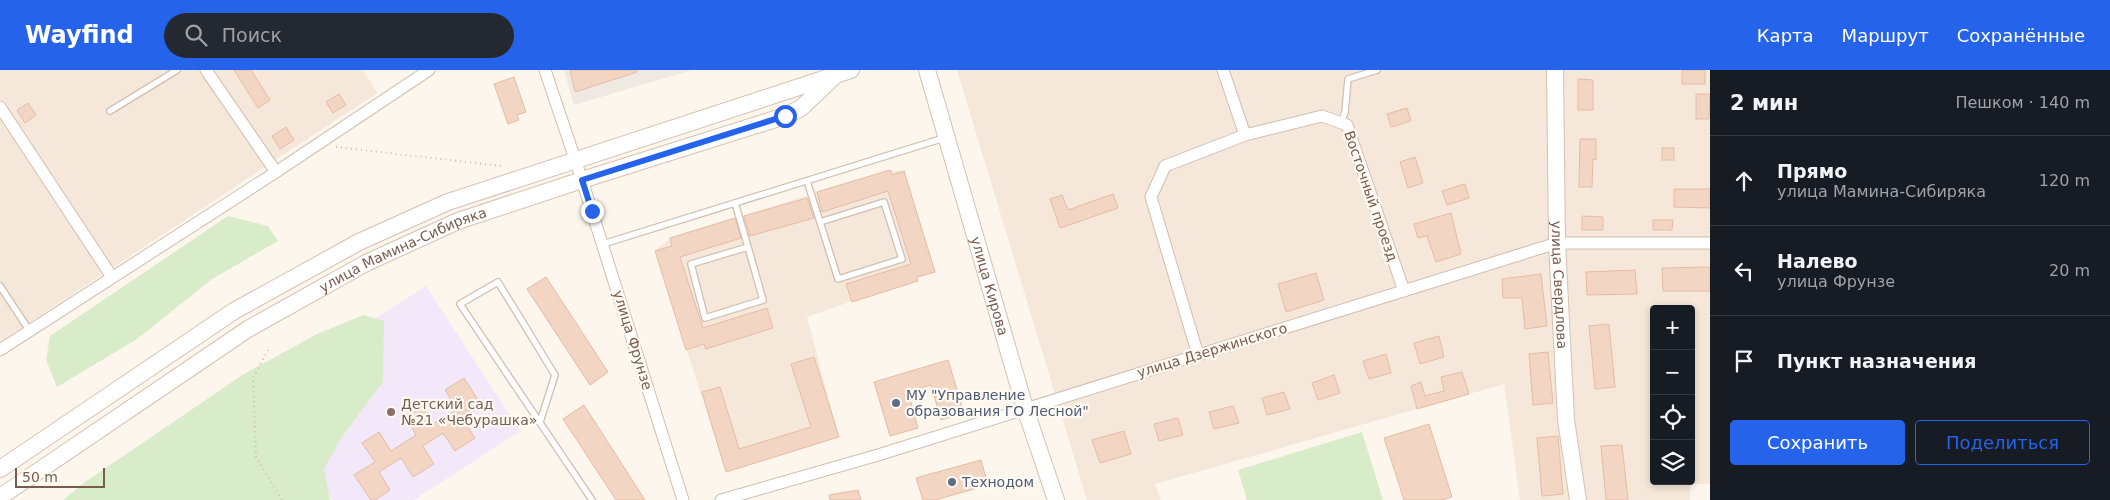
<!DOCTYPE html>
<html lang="ru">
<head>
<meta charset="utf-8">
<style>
  body { margin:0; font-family:"DejaVu Sans",sans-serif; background:#242831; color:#f1f3f6 }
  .controls { position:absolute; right:15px; bottom:15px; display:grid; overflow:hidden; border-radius:5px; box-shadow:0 2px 8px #0003 }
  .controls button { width:45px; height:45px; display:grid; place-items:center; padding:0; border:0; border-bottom:1px solid #363941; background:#171b24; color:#f1f3f6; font:25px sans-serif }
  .scale { position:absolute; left:15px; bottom:12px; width:90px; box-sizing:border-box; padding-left:5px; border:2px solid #7a5c4d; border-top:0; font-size:14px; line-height:18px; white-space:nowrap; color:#7a5c4d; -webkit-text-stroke:4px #fffaf3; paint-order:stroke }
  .stop { position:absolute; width:15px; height:15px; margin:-11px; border:4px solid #2563eb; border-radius:50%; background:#fff }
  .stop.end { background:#2563eb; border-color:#fff; box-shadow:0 1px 5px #0008 }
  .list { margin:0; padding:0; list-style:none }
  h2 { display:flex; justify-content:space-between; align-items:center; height:65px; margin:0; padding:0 20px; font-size:21px }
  h2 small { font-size:16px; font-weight:400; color:#9ea1a6 }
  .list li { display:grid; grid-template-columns:32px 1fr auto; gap:15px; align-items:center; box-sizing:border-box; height:90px; padding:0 20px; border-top:1px solid #363941 }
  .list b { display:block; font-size:19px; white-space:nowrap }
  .list p { margin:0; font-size:16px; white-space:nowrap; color:#9ea1a6 }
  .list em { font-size:16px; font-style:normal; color:#9ea1a6 }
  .actions { display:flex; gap:10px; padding:15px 20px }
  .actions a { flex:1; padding:11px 0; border:1px solid #2563eb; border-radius:5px; text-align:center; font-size:18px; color:#2563eb }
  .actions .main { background:#2563eb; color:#fff }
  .icon { flex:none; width:28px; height:28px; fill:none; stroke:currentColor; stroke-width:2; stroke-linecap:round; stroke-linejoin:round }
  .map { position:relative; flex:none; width:1710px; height:430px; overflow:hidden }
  header { display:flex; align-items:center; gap:30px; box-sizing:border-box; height:70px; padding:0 25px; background:#2563eb; color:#fff }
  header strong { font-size:24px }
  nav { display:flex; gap:28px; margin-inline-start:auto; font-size:18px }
  .search { width:350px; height:45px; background:#242831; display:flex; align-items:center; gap:12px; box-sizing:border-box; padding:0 18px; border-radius:28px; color:#9ea1a6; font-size:19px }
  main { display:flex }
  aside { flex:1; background:#171b24 }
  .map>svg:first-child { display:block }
  .residential { fill:#f5e8da; fill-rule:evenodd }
  .industrial { fill:#efe9e4 }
  .education { fill:#f3e8fa }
  .green { fill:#d8ecc9 }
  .building { fill:#f3d5c3; stroke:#e6bba3 }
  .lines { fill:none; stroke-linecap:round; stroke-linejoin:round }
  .lane-casing { stroke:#d1beb0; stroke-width:8 }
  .street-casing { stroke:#d1beb0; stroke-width:13 }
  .secondary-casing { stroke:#d6c0b0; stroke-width:18 }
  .path { stroke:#d9b8a5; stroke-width:2; stroke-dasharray:1 4; stroke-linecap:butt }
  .lane { stroke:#fff; stroke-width:5.5 }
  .street { stroke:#fff; stroke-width:11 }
  .secondary { stroke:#fff; stroke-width:16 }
  .route { stroke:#2563eb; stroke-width:6 }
  .service-dot { fill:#5c6f8a; stroke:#fffaf3; stroke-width:2 }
  .education-dot { fill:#8d6e63; stroke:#fffaf3; stroke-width:2 }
  .labels { text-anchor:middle; stroke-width:4.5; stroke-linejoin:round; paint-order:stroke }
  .street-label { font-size:14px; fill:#7a5c4d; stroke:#fffaf3 }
  .service-label { font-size:14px; fill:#4e5e75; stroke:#fffaf3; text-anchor:start }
  .education-label { font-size:14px; fill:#785e54; stroke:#fffaf3; text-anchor:start }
</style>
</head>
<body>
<header>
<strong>Wayfind</strong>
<div class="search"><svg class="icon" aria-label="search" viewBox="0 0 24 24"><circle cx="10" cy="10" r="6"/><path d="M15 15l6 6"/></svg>Поиск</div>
<nav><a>Карта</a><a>Маршрут</a><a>Сохранённые</a></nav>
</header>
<main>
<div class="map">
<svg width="1710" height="430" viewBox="0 0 1710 430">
  <rect width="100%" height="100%" fill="#fdf6ec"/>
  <!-- residential -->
  <g class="residential">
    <polygon points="0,0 363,0 377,23 0,272"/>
    <path d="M957,0h753v414h-20v16h-170l-16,-116 -349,100 6,16h-74zM1654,239h37v172h-37z"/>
    <polygon points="890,100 904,101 935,202 807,247 839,367 726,402 655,181 670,168"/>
  </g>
  <!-- industrial -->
  <polygon class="industrial" points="564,0 692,0 574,35"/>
  <!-- education -->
  <polygon class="education" points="426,216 520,361 414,430 332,430 262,322"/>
  <!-- green -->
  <g class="green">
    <polygon points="228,146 268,156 278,171 212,209 137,269 57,317 46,290 50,266"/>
    <polygon points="363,245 384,251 383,312 342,367 324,399 330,430 63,430 85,412 244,304 317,264"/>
    <polygon points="1362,362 1383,430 1247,430 1238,400"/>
  </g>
  <!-- building -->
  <g class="building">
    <polygon points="234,0 251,0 270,30 258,38"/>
    <polygon points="570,0 637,0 637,2 575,22"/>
    <rect x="1682" y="0" width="23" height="14"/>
    <polygon points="514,7 526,42 517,45 519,50 508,54 494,14"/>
    <polygon points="1578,9 1593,10 1593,40 1578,40"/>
    <polygon points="339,24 346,35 333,43 326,32"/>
    <polygon points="1696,24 1710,24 1709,49 1696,49"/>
    <polygon points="28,33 36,45 25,53 17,40"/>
    <polygon points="1407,38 1411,51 1391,57 1387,44"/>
    <polygon points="286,57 294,70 280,79 272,66"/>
    <polygon points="1580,69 1596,69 1596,90 1593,89 1592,117 1579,117"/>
    <rect x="1662" y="78" width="12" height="12"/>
    <polygon points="1415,87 1423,113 1408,118 1400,92"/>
    <polygon points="890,100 892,105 904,101 935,202 917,207 918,211 852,232 846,214 911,194 888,121 822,142 817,122"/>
    <polygon points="1465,114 1469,128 1447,135 1442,121"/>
    <polygon points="1674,119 1710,119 1710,138 1674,137"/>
    <polygon points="1113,124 1118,138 1060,158 1050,129 1062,125 1068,140"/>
    <polygon points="807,128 814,148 750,166 744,146"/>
    <polygon points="1451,143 1461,184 1436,192 1427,166 1418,168 1414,154"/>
    <polygon points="1582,146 1603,147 1603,160 1582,160"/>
    <polygon points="735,148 741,168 680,187 703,258 767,238 773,258 706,279 704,274 686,280 655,181 672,176 670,168"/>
    <polygon points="1653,150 1673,150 1672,160 1653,160"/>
    <polygon points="1710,197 1710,221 1663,221 1662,198"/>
    <polygon points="1635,200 1637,224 1587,225 1586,202"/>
    <polygon points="1316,203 1324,230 1286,242 1278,214"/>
    <polygon points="1541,204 1547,256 1525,259 1522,228 1503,228 1502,209"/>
    <polygon points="546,207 608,302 590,315 527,219"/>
    <polygon points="1609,254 1615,317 1595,319 1589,256"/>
    <polygon points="1439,266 1444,287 1420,294 1414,273"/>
    <polygon points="1548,282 1553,333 1533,335 1529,284"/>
    <polygon points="1386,284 1391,303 1369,309 1363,291"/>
    <polygon points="814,287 839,367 726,402 702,322 720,317 739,379 811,357 791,294"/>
    <polygon points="948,290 964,343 941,350 931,315 908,322 918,358 890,366 874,312"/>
    <polygon points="1462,302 1469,324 1417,339 1411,316 1421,312 1425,326 1444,321 1441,307"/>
    <polygon points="1334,305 1340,323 1318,330 1312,313"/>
    <polygon points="464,308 482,336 462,348 475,368 455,381 443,363 423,376 434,394 413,407 401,388 379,402 390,420 375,430 371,430 354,405 375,392 362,373 379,362 391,381 416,365 405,346 422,336 433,354 457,339 445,320"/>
    <polygon points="1284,322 1290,339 1267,345 1262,328"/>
    <polygon points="584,335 645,430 616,430 563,349"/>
    <polygon points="1233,336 1239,353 1214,359 1209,342"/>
    <polygon points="1178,348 1183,365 1159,371 1154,354"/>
    <polygon points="1429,354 1452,427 1442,430 1404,430 1384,368"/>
    <polygon points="1124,361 1131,384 1100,393 1092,370"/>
    <polygon points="1558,366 1563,424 1542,426 1537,368"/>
    <polygon points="1622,375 1628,430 1606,430 1601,376"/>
    <polygon points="981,390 988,415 935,430 923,430 916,408"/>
    <polygon points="858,420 861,430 830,430 829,425"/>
  </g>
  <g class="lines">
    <!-- lane casing -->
    <g class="lane-casing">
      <g id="lane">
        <polyline points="110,41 177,0"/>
        <polyline points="1341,53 1345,42 1348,9 1377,0"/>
        <polyline points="807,111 820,152 884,132 902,189 838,209 820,152"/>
        <polyline points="735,133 748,177 691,194 705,248 763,230 748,177"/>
        <polyline points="603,174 944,68"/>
        <polyline points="0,216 29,260"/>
        <polyline points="540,352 555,305 498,212 460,234 592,430"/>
      </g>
    </g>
    <!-- street casing -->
    <g class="street-casing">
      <g id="street">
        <polyline points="206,0 276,102"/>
        <polyline points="545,0 582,110 683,430"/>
        <polyline points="1223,0 1245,65 1322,46 1347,55 1404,221"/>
        <polyline points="0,37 112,207"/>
        <polyline points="0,280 276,102 429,0"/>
        <polyline points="1198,285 1151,127 1165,96 1245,65"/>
        <polyline points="721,430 878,385 1557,173 1710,173"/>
      </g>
    </g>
    <!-- secondary casing -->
    <g class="secondary-casing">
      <g id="secondary">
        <path id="s1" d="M927,0l98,338 31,92"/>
        <path id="s2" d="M1555,0l2,173 9,177 12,80"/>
        <polyline points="0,399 234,241 359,172 448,132 851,0"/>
        <path id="s3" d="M0,427l248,-168 118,-66 92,-42 124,-41 203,-64 16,-8 36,-34"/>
      </g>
    </g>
    <!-- path -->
    <g class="path">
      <polyline points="336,77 502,96"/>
      <polyline points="268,280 253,308 256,387 282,430"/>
    </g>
    <!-- lane -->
    <use href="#lane" class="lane"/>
    <!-- street -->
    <use href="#street" class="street"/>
    <!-- secondary -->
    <use href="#secondary" class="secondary"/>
  </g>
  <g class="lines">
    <!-- route -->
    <polyline class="route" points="592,141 582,110 785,46"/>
  </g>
  <!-- markers -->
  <g class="service-dot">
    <circle cx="896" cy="333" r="5"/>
    <circle cx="952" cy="412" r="5"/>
  </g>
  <circle class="education-dot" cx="391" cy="342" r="5"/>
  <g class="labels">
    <!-- street labels -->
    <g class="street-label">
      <text transform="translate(1371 126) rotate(71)" y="5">Восточный проезд</text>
      <text dy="5" stroke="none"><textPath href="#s3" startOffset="474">улица Мамина-Сибиряка</textPath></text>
      <text dy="5" stroke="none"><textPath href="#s2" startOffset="215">улица Свердлова</textPath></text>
      <text dy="5" stroke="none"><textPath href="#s1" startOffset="225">улица Кирова</textPath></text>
      <text transform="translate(633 270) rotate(73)" y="5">улица Фрунзе</text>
      <text transform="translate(1212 280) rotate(-17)" y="5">улица Дзержинского</text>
    </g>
    <!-- service labels -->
    <g class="service-label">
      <text x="906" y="330">МУ "Управление<tspan x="906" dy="16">образования ГО Лесной"</tspan></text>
      <text x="962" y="417">Технодом</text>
    </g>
    <!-- education labels -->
    <g class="education-label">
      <text x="401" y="339">Детский сад<tspan x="401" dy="16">№21 «Чебурашка»</tspan></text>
    </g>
  </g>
</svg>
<div class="controls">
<button>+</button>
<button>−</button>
<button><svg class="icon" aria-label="locate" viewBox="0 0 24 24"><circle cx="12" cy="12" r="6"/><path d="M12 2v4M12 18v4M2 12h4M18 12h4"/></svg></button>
<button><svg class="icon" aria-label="layers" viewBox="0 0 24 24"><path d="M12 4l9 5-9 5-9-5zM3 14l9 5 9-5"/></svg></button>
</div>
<div class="scale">50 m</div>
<div class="stop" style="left:785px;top:46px"></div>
<div class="stop end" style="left:592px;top:141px"></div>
</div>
<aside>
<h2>2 мин<small>Пешком · 140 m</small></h2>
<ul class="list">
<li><svg class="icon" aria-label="ahead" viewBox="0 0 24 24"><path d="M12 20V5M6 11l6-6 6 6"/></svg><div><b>Прямо</b><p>улица Мамина-Сибиряка</p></div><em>120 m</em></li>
<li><svg class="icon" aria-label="left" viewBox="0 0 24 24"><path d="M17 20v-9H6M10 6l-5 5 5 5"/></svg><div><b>Налево</b><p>улица Фрунзе</p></div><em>20 m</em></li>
<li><svg class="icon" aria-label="arrive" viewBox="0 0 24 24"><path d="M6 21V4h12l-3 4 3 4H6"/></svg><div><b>Пункт назначения</b></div></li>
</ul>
<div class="actions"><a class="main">Сохранить</a><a>Поделиться</a></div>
</aside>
</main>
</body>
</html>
